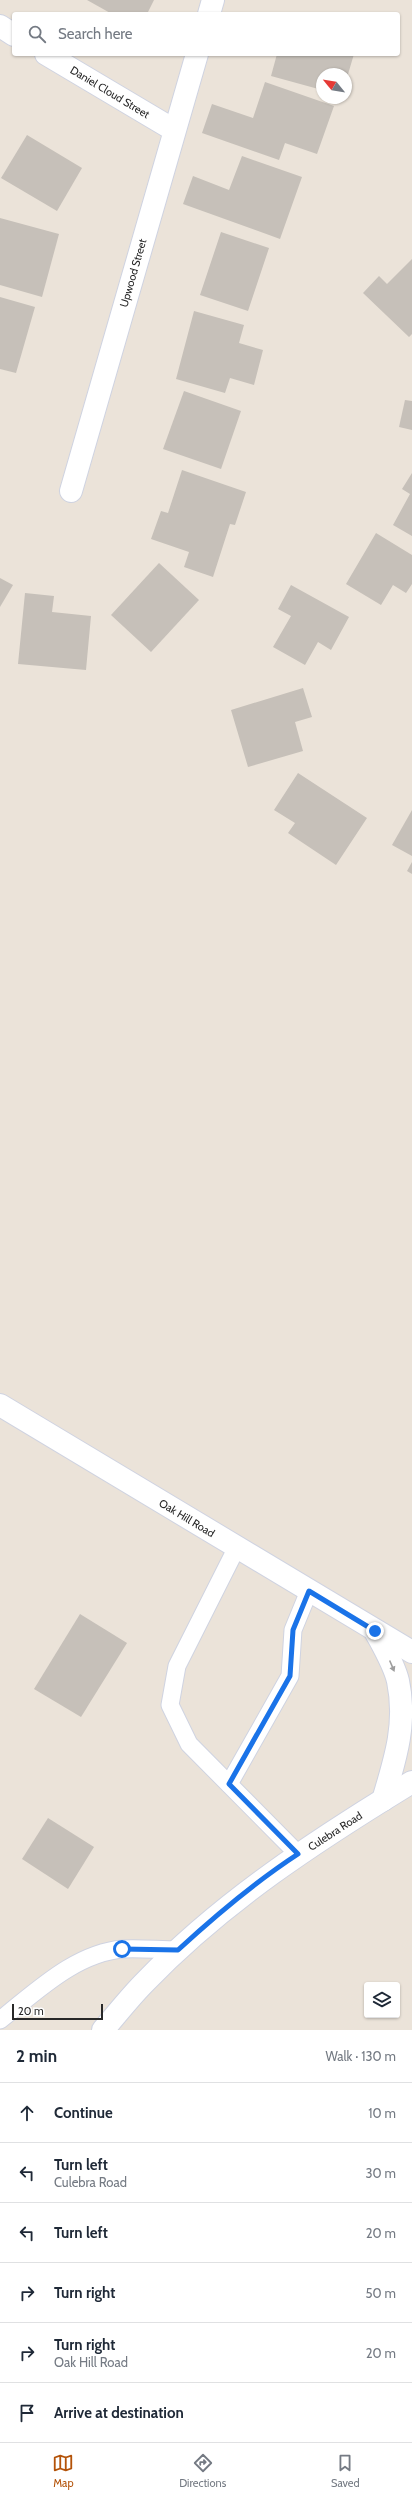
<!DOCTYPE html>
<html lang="en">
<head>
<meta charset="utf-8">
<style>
  body { margin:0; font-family:Cabin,sans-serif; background:#f6f6f7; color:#1f2937 }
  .controls { position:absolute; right:12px; bottom:12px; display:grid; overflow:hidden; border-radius:4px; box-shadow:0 1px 3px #0004 }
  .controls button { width:36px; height:36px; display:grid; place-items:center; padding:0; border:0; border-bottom:1px solid #e0e1e3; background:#fff; color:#1f2937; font:20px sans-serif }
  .compass { position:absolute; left:316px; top:68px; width:36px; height:36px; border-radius:50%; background:#fff; box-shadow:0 1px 3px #0004; rotate:300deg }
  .scale { position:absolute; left:12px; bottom:10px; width:91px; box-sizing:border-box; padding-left:4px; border:2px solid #282828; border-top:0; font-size:11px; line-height:14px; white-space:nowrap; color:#282828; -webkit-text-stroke:3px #fff; paint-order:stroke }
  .stop { position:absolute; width:12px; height:12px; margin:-9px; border:3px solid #1a73e8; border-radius:50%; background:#fff }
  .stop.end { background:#1a73e8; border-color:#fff; box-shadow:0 1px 4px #0008 }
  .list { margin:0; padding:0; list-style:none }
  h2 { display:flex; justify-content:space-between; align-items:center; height:52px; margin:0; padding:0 16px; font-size:17px }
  h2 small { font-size:13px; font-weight:400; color:#747a83 }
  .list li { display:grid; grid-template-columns:26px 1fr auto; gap:12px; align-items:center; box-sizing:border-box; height:60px; padding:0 16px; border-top:1px solid #e0e1e3 }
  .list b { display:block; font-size:15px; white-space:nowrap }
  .list p { margin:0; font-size:13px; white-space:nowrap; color:#747a83 }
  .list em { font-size:13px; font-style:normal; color:#747a83 }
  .icon { flex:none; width:22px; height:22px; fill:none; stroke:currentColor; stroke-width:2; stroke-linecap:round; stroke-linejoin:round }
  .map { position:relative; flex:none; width:412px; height:2030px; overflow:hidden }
  .search { position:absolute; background:#fff; box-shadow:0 1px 3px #0004; left:12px; right:12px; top:12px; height:44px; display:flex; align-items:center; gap:10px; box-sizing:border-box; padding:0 14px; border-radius:4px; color:#747a83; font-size:15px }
  .sheet { height:412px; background:#fff }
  nav { display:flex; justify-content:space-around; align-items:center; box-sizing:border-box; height:56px; border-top:1px solid #e0e1e3; background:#fff; font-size:11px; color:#747a83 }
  nav a { display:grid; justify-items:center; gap:2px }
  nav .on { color:#b45309 }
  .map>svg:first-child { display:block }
  .building { fill:#c6c0b9 }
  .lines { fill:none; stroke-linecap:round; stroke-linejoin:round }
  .service-casing { stroke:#cfd3e1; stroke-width:19 }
  .minor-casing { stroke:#cfd3e1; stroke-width:24 }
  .secondary-casing { stroke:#cfd3e1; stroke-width:24 }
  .service { stroke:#fff; stroke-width:17 }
  .minor { stroke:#fff; stroke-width:22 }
  .secondary { stroke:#fff; stroke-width:22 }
  .oneway { fill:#9e9e9e }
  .route { stroke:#1a73e8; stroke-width:5 }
  .labels { text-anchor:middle; stroke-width:3; stroke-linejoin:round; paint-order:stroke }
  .street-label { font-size:11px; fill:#282828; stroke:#fff }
</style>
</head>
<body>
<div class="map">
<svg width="412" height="2030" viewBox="0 0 412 2030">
  <rect width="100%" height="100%" fill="#ebe3d9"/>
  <!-- building -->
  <g class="building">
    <polygon points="87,0 154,0 147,14 112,14"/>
    <polygon points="277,54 354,54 346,81 346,74 322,74 322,90 271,76"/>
    <polygon points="265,82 334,106 317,154 285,143 279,160 202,133 212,104 253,118"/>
    <polygon points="27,135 82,168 57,211 1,178"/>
    <polygon points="242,156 302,177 280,239 183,204 193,176 229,190"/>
    <polygon points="0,218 59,234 42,297 0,285"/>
    <polygon points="221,232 269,248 248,311 200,295"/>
    <polygon points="412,259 412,334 409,337 363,293 379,276 387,284"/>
    <polygon points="0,297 35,307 16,373 0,369"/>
    <polygon points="194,311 244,325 239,343 263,350 254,385 230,378 225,393 176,379"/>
    <polygon points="184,391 241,411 221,469 163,449"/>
    <polygon points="405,400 412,401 412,430 399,427"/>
    <polygon points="182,470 246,492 235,525 230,524 213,577 184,567 189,552 151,539 161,511 168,513"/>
    <polygon points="412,473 412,536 393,525 410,494 402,489"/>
    <polygon points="376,533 412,555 412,584 406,593 393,585 381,605 346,584"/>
    <polygon points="159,563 199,600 151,652 111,615"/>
    <polygon points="0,578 13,585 0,607"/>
    <polygon points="291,585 349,617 331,650 318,642 305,665 273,647 291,616 278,609"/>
    <polygon points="25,593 54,596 52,612 91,616 86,670 18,664"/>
    <polygon points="303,688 312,717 295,722 303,751 248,767 231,710"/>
    <polygon points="298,773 367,818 336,865 288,833 295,823 274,810"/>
    <polygon points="412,810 412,856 392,845"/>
    <polygon points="412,862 412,874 407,871"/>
    <polygon points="80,1614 127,1643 81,1717 34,1689"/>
    <polygon points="48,1818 94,1847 68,1889 22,1859"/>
  </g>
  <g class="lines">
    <!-- service casing -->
    <g class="service-casing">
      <g id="service">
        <polyline points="237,1547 177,1666 170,1705 189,1744 298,1854"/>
        <polyline points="229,1784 290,1676 293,1630 309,1591"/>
        <path d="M0,2020c36,-28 75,-67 123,-71 18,-1 36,1 55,1"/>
      </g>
    </g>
    <!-- minor casing -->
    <g class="minor-casing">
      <g id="minor">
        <polyline points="209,14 213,0"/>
        <polyline points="0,26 14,35"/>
        <polyline points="46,54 174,130"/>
        <polyline points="71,491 197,54"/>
        <polyline points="0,1405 412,1652"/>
        <path d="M375,1631c8,15 19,33 23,50 9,43 -3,79 -15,119"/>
      </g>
    </g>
    <!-- secondary casing -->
    <g class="secondary-casing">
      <path id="secondary" d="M103,2030c14,-16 27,-33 42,-48 78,-81 172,-142 267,-200"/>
    </g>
    <!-- service -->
    <use href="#service" class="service"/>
    <!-- minor -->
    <use href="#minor" class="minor"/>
    <!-- secondary -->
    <use href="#secondary" class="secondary"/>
  </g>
  <!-- one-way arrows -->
  <defs><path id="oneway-solid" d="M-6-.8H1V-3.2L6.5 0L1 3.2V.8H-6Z"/></defs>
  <use class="oneway" href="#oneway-solid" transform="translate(392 1666) rotate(67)"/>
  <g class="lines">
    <!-- route -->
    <path class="route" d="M122,1949l56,1c37,-34 77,-68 120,-96l-69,-70 61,-108 3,-46 16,-39 66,40"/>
  </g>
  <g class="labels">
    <!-- street labels -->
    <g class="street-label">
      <text transform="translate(110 92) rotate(31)" y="4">Daniel Cloud Street</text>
      <text transform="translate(133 273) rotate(-74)" y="4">Upwood Street</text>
      <text transform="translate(187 1518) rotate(31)" y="4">Oak Hill Road</text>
      <text transform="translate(335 1831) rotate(-33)" y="4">Culebra Road</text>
    </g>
  </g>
</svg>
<div class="controls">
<button><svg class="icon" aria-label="layers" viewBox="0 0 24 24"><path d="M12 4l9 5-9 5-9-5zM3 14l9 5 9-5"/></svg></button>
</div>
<svg class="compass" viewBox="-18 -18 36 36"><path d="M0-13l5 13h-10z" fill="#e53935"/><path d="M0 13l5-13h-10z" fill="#747a83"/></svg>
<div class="scale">20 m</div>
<div class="stop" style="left:122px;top:1949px"></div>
<div class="stop end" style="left:375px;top:1631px"></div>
<div class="search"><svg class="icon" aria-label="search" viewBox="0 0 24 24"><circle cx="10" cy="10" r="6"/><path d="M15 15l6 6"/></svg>Search here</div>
</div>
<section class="sheet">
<h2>2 min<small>Walk · 130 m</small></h2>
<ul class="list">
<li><svg class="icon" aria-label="ahead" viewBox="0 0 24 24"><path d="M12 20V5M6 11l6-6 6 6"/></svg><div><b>Continue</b></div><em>10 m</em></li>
<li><svg class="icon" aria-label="left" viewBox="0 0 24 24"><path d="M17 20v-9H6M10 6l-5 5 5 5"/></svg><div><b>Turn left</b><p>Culebra Road</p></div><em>30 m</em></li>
<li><svg class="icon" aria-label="left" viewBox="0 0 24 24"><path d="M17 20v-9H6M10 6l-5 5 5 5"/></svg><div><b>Turn left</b></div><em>20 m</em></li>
<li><svg class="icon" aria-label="right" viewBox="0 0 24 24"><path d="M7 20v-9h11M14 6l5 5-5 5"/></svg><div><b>Turn right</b></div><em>50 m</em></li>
<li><svg class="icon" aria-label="right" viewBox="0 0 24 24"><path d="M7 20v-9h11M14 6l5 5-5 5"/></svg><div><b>Turn right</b><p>Oak Hill Road</p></div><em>20 m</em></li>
<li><svg class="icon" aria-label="arrive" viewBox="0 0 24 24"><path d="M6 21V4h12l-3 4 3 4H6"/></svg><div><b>Arrive at destination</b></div></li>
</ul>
</section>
<nav>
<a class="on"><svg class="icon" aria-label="map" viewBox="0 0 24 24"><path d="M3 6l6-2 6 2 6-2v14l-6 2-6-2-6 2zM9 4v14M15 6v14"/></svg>Map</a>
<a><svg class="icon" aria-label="directions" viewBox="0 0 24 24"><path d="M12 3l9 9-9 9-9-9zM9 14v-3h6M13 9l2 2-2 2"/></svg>Directions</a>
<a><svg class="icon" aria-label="saved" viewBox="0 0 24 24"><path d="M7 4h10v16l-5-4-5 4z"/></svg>Saved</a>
</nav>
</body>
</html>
